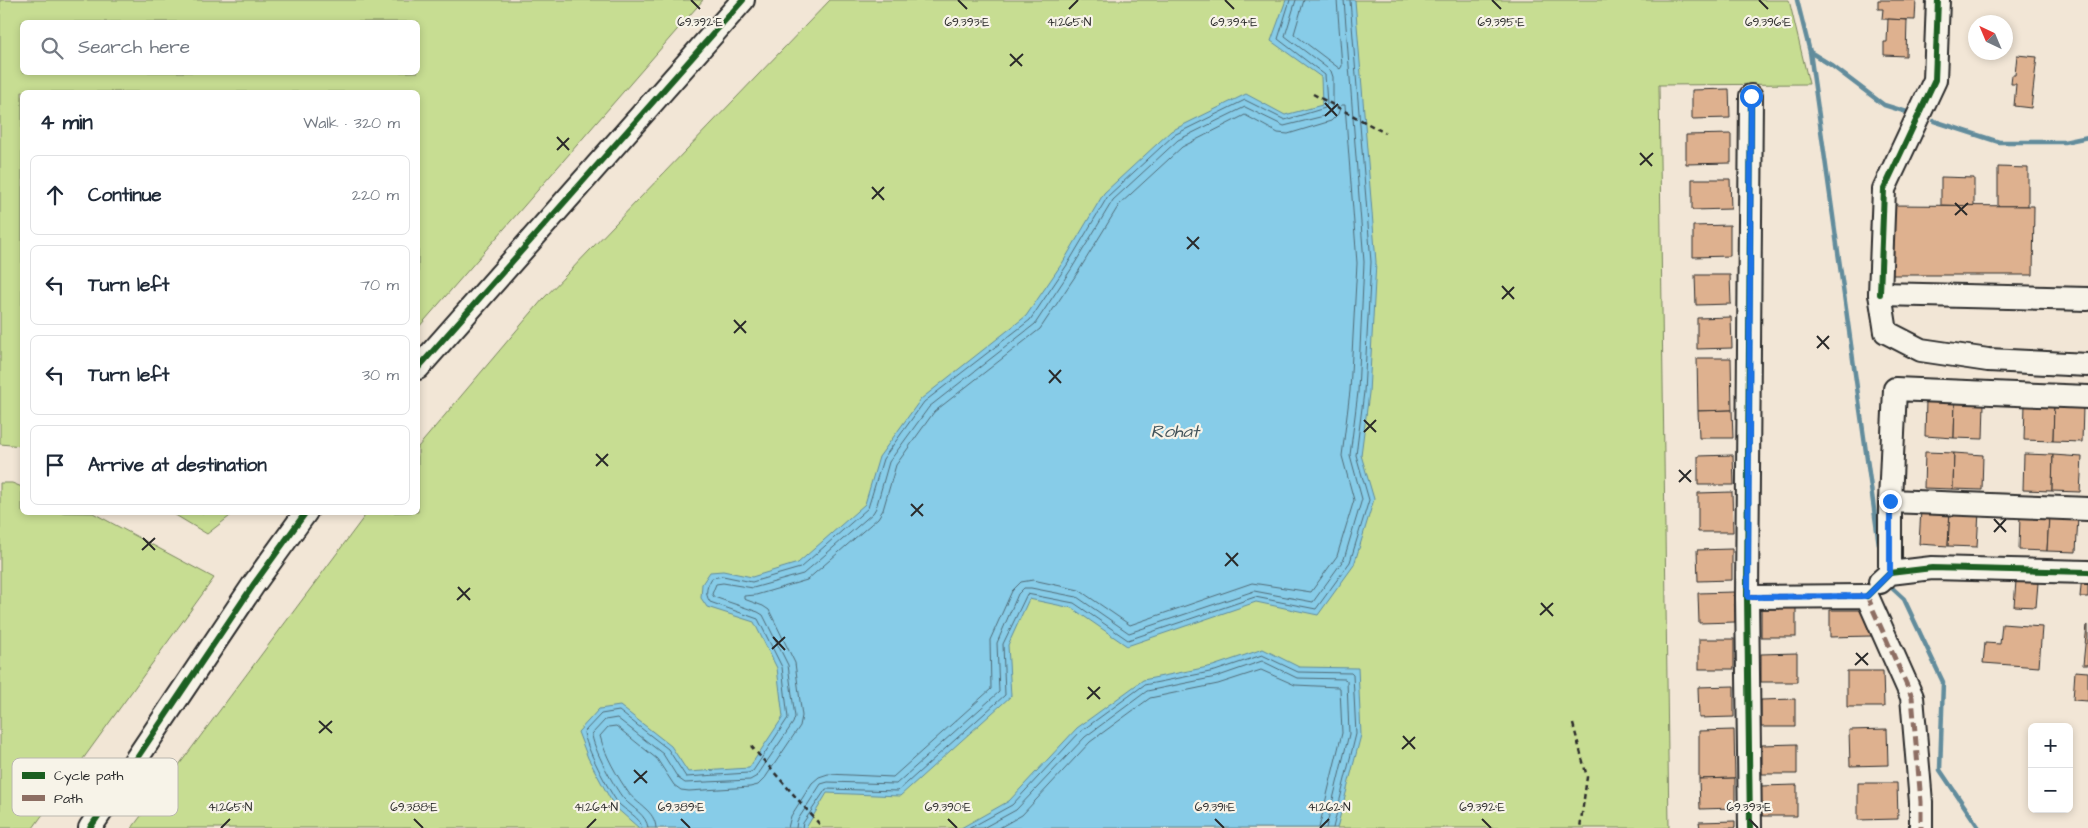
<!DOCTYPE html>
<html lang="en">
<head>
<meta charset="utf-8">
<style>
  body { margin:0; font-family:"Architects Daughter",sans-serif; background:#f6f6f7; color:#1f2937 }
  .controls { position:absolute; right:15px; bottom:15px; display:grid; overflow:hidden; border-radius:8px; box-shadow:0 2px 8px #0003 }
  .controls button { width:45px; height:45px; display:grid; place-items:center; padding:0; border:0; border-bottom:1px solid #e0e1e3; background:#fff; color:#1f2937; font:25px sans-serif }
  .compass { position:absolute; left:1968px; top:15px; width:45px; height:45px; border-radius:50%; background:#fff; box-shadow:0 2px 8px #0003; rotate:316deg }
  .stop { position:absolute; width:15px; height:15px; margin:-11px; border:4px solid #1a73e8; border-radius:50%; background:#fff }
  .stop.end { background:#1a73e8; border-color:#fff; box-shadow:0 1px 5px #0008 }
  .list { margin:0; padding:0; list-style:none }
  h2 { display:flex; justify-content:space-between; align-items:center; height:65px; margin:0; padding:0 20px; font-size:21px }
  h2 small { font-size:16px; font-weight:400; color:#747a83 }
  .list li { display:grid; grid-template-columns:32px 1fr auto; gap:15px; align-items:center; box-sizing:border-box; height:80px; margin:0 10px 10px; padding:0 10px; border:1px solid #e0e1e3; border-radius:8px }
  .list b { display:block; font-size:19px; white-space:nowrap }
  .list em { font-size:16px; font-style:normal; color:#747a83 }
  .icon { flex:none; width:28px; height:28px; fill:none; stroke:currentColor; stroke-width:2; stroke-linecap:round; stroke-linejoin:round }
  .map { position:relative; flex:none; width:2088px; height:828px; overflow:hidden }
  .search { position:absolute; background:#fff; box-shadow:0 2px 8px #0003; left:20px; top:20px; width:400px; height:55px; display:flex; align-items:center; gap:12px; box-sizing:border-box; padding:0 18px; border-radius:8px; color:#747a83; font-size:19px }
  .panel { position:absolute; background:#fff; box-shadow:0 2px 8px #0003; left:20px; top:90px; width:400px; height:425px; border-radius:8px }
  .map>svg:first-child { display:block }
  .green { fill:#c7dd92; stroke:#79845e; fill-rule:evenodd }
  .water { fill:#87cce8; stroke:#628c9c }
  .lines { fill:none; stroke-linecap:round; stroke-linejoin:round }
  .shore { stroke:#506b77; stroke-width:1 }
  .stream { stroke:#628c9c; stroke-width:4.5 }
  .building { fill:#deb18f; stroke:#2b2b2b }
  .minor-casing { stroke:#2b2b2b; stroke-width:26 }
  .path { stroke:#2b2b2b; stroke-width:2.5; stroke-dasharray:5 4; stroke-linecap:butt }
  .minor { stroke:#f7f3e8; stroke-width:22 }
  .quiet { stroke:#8d6e63; stroke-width:5; stroke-dasharray:10 5; stroke-linecap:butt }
  .cycleway-casing { stroke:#f7f3e8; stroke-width:9 }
  .cycleway { stroke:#1b5e20; stroke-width:6 }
  .route { stroke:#1a73e8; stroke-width:6 }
  .ticks { fill:none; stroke:#2b2b2b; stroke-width:2 }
  .labels { text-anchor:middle; stroke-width:4.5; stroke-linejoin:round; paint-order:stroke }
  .water-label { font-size:18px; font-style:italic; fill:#42535a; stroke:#f7f3e8 }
  .key { fill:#f7f3e8; stroke:#bab7af; stroke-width:1 }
  .key-label { font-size:14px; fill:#2b2b2b }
  .ticks-label { font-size:12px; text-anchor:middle; fill:#2b2b2b; stroke:#f7f3e8; stroke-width:4.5; stroke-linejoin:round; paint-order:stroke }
</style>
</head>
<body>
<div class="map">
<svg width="2088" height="828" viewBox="0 0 2088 828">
  <rect width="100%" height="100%" fill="#f2e6d6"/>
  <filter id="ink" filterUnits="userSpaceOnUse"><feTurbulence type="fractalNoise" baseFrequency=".02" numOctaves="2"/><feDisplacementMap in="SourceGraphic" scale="10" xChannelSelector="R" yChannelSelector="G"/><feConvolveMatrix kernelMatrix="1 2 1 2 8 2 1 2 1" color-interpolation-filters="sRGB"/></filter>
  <g filter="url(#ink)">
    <!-- green -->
    <g class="green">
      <path d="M0,0h703l-285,328v-236h-396v354l-22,-2zM418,22v50h-396v-50z"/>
      <polygon points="830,0 1789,0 1809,84 1659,85 1669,828 132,828 367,513 418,512 418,447 543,299"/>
      <polygon points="0,483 12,483 22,487 22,512 93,513 214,578 33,828 0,828"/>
      <polygon points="172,513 234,513 207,534"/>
    </g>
    <!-- water -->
    <g class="water">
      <polygon points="1286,0 1355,0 1376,262 1369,393 1361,455 1374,499 1354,565 1318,615 1256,602 1127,646 1072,608 1029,599 1008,645 1011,696 900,796 827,793 806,828 639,828 614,806 588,758 578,732 599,709 620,706 671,746 688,772 749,768 783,717 777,668 754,622 707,607 701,598 702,584 710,572 723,571 752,577 798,563 865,504 879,457 921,399 1026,316 1063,262 1104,193 1171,131 1246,94 1285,115 1322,105 1321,77 1271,41"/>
      <polygon points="1263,649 1299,667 1358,668 1361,735 1337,828 961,828 1009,801 1077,728 1143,680 1213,666"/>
    </g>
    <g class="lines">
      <!-- shore -->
      <g class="shore">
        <polyline points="1304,0 1294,34 1340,69 1342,66 1337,0"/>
        <path d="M642,828c-1,-11 -17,-17 -24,-25 -9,-12 -33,-57 -34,-71l17,-18 18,-3 49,38 18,28 62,-4 5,-2 35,-53 -6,-51 -24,-48 -48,-17c-6,-9 -3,-16 2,-24l11,-2 29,6 48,-14 68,-60 15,-49 41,-57 106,-82 37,-55 41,-69 66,-61 71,-35 40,20 40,-12 2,-4 -2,-29 -47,-36 12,-39"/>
        <path d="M648,828c-1,-13 -16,-20 -24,-29 -9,-10 -32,-53 -32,-65l13,-14 12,-2 46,36 15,24 7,5 65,-3 7,-4 36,-53 2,-6 -7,-52 -25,-50 -5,-3 -44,-15 -2,-3 4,-10 7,-1 30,5 50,-14 70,-61 3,-5 13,-46 40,-55 106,-83 37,-56 41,-68 65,-60 67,-33 39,19 40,-10 6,-4 3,-8v-27l-2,-6 -46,-35 11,-36"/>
        <path d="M656,828c-1,-18 -19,-23 -28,-36 -11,-16 -23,-37 -28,-56l8,-9 8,-1 41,33 17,26 7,5 8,1 61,-4 8,-2 7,-7 35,-52 2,-10 -7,-53 -26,-53 -6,-4 -19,-7v-3l12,-1 51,-15 71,-62 5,-8 13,-45 38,-53 106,-83 38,-57 41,-67 63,-58 63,-32 33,18 10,1 43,-13 7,-7 3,-9h4l12,158 -7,128 -8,65 12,44 -17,56 -26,36 -59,-9 -122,42 -51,-35 -46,-10 -12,2 -9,9 -22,49 1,49 -98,88 -65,-3 -9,3 -7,6 -21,33 -3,12"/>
        <polyline points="796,828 797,821 821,784 828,782 896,784 999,692 997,643 1018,594 1024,588 1031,588 1077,597 1129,633 1254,591 1313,602 1344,559 1362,499 1350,455 1358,392 1364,262 1344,0"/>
        <polyline points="802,828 803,823 826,789 898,791 1005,695 1003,644 1027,594 1074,603 1128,640 1255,597 1316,609 1350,562 1369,500 1356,455 1364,392 1371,262 1350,0"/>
        <polyline points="970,828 1012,805 1080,732 1144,685 1215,671 1262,655 1298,672 1351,673 1353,675 1356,734 1333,828"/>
        <polyline points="983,828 1016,810 1085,737 1147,691 1216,677 1262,661 1297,678 1345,679 1347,681 1349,734 1326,828"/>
        <polyline points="999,828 1022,815 1090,742 1150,698 1218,684 1261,670 1295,685 1338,687 1340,688 1342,733 1319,828"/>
      </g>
      <!-- stream -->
      <g class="stream">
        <polyline points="1797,0 1810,52 1880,552"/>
        <polyline points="1810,52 1831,65 1884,105 1907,112"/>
        <polyline points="1934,121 1999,142 2064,142 2088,137"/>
        <polyline points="1891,587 1904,599 1943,682 1940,770 1979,828"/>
      </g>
    </g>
    <!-- building -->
    <g class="building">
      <polygon points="1878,0 1916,0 1915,20 1882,19 1883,9 1878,9"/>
      <polygon points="1888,19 1907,20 1906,56 1884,55 1884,42 1887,42"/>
      <polygon points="2017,55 2037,57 2031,108 2014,106 2016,84 2011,84 2012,75 2015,75"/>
      <polygon points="1729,89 1730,118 1692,119 1692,90"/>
      <polygon points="1731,134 1731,163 1686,164 1686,135"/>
      <polygon points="1998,167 2028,168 2028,206 1998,206"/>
      <polygon points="1941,177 1974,178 1974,206 1941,205"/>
      <polygon points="1692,179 1730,179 1731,209 1692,210"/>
      <polygon points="1889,205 2034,206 2033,275 1888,275"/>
      <polygon points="1730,225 1730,256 1693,257 1693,226"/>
      <polygon points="1695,275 1730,275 1731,304 1696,305"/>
      <polygon points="1731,317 1732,348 1697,349 1697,318"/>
      <polygon points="1697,358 1731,358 1732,410 1698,411"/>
      <polygon points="1926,401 1955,402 1954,438 1925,436"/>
      <polygon points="1955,402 1984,403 1983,439 1954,438"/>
      <polygon points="2025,404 2054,405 2053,441 2024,440"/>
      <polygon points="2054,405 2083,407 2082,442 2053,441"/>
      <polygon points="1732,410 1733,438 1699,438 1698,411"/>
      <polygon points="1925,452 1954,453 1953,489 1924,488"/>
      <polygon points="1954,453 1983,455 1982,490 1953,489"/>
      <polygon points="2024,454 2053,455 2052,491 2023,490"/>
      <polygon points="1733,455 1734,485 1698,485 1698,456"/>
      <polygon points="2053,455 2082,457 2080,492 2052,491"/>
      <polygon points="1732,492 1733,532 1698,532 1698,493"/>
      <polygon points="1921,509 1950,510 1948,546 1919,544"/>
      <polygon points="1950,510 1979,511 1977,547 1948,546"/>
      <polygon points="2020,514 2049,516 2047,551 2019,550"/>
      <polygon points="2049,516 2078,517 2076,552 2047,551"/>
      <polygon points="1732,549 1732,580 1698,581 1697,550"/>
      <polygon points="2082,575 2088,576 2088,597 2080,597"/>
      <polygon points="2016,581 2038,583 2036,607 2014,606"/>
      <polygon points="1734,592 1735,622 1699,623 1698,593"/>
      <rect x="1761" y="607" width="35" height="30"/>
      <polygon points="1830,610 1861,610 1871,636 1830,637"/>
      <polygon points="2002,624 2042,627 2039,667 1983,663 1985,643 2000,644"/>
      <polygon points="2087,625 2088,625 2088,665 2083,665"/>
      <rect x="1699" y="639" width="35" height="30"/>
      <polygon points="1797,653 1797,682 1761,682 1761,654"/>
      <polygon points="1847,671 1883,671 1884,707 1847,707"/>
      <polygon points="2075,671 2088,672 2088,701 2073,700"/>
      <polygon points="1734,686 1734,717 1699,718 1698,687"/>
      <polygon points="1795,699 1795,727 1761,727 1761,700"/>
      <polygon points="1887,729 1888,765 1850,766 1849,730"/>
      <polygon points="1734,730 1735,778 1699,779 1699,731"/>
      <polygon points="1797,744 1797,774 1762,774 1762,745"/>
      <polygon points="1735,778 1735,808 1700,809 1699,779"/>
      <polygon points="1858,783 1897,783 1898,819 1858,820"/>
      <polygon points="1797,785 1797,816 1761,816 1761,786"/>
      <polygon points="1735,821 1735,828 1700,828 1699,822"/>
    </g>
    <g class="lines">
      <!-- minor casing -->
      <g class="minor-casing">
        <g id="minor">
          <polyline points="1938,0 1935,80 1884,189 1880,294 1886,332 1921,350 1988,360 2088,365"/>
          <polyline points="1880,294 2088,299"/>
          <polyline points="418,368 743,0"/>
          <polyline points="1890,501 2088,509"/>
          <polyline points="1890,573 1890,501 1895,389 2088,397"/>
          <polyline points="1880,582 1890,573 1932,568 2088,572"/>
          <polyline points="1747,597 1867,596 1912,697 1921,802 1921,828"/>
          <polyline points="90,828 254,584 306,512"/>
          <polyline points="1750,828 1747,597 1751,96"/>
        </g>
      </g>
      <!-- path -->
      <g class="path">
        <polyline points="1313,94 1385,133"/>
        <polyline points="1573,724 1587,777 1580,828"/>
        <polyline points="751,746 822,827"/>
      </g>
      <!-- minor -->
      <use href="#minor" class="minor"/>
      <!-- quiet -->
      <polyline class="quiet" points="1747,597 1867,596 1912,697 1921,802 1921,828"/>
      <!-- cycleway casing -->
      <g class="cycleway-casing">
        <g id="cycleway">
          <polyline points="1880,294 1884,189 1935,80 1938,0"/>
          <polyline points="418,368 743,0"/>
          <polyline points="1867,596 1890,573 1932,568 2088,572"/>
          <polyline points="90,828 254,584 306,512"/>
          <polyline points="1750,828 1747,597 1751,96"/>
        </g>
      </g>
      <!-- cycleway -->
      <use href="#cycleway" class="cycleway"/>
    </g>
  </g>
  <g class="lines" filter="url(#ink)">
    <!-- route -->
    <polyline class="route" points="1751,96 1748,597 1867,596 1890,573 1890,501"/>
  </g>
  <!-- ticks -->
  <path class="ticks" d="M691,0l9,9M958,0l9,9M1225,0l9,9M1492,0l9,9M1759,0l9,9M1069,9l9,-9M1010,54l12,12M1010,66l13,-12M1325,103l12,13M1325,116l13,-12M557,137l12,13M557,150l12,-12M1640,153l12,13M1640,165l13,-12M872,187l12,13M872,199l12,-12M1955,203l12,12M1955,215l13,-12M1187,237l12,12M1187,249l12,-12M1502,286l12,13M1502,299l12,-12M734,320l12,13M734,333l12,-12M1817,336l12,13M1817,348l12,-12M1049,370l12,13M1049,383l12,-13M1364,420l12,12M1364,432l12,-12M596,454l12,12M596,466l12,-12M1679,470l12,12M1679,482l12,-12M911,504l12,12M911,516l12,-12M1994,519l12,13M1994,532l12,-13M143,538l12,12M142,550l13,-12M1226,553l12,13M1225,566l13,-13M458,587l12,13M457,600l13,-12M1541,603l12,13M1540,615l13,-12M773,637l12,13M772,649l13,-12M1856,653l12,12M1855,665l13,-12M1088,687l12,12M1087,699l13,-12M319,721l13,12M319,733l13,-12M1403,736l12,13M1402,749l13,-12M634,770l13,13M634,783l13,-12M414,819l9,9M681,819l9,9M948,819l9,9M1215,819l9,9M1482,819l9,9M1749,819l9,9M221,828l9,-9M587,828l9,-9M1320,828l9,-9"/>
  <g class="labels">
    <!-- water labels -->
    <g class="water-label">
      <text x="1175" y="437">Rohat</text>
    </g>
  </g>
  <!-- legend -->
  <rect x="12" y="758" width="166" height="58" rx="8" class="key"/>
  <rect x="22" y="772" width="23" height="7" fill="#1b5e20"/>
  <rect x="22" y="795" width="23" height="6" fill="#8d6e63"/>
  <g class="key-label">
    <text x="54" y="780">Cycle path</text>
    <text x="54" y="803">Path</text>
  </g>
  <g class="ticks-label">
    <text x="1069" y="26">41.265°N</text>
    <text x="700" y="26">69.392°E</text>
    <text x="967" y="26">69.393°E</text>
    <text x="1234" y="26">69.394°E</text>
    <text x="1501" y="26">69.395°E</text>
    <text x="1768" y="26">69.396°E</text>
    <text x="414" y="811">69.388°E</text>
    <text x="681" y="811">69.389°E</text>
    <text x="948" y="811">69.390°E</text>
    <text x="1215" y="811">69.391°E</text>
    <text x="1482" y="811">69.392°E</text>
    <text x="1749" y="811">69.393°E</text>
    <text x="230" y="811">41.265°N</text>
    <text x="596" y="811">41.264°N</text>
    <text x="1329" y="811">41.262°N</text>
  </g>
</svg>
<div class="controls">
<button>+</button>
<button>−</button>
</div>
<svg class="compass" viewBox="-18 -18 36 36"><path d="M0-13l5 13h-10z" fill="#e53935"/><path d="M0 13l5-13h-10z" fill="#747a83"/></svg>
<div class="stop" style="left:1751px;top:96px"></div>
<div class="stop end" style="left:1890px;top:501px"></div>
<div class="search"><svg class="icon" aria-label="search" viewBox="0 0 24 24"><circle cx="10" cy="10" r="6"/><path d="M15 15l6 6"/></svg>Search here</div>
<section class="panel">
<h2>4 min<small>Walk · 320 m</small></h2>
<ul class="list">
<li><svg class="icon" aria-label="ahead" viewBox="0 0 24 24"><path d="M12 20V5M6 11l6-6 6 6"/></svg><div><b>Continue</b></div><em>220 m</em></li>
<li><svg class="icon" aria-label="left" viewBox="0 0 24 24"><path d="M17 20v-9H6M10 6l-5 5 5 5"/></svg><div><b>Turn left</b></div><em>70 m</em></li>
<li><svg class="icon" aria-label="left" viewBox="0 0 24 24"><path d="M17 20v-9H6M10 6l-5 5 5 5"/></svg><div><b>Turn left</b></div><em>30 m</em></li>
<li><svg class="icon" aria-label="arrive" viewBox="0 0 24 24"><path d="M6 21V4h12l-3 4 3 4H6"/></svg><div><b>Arrive at destination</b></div></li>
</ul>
</section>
</div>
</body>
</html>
